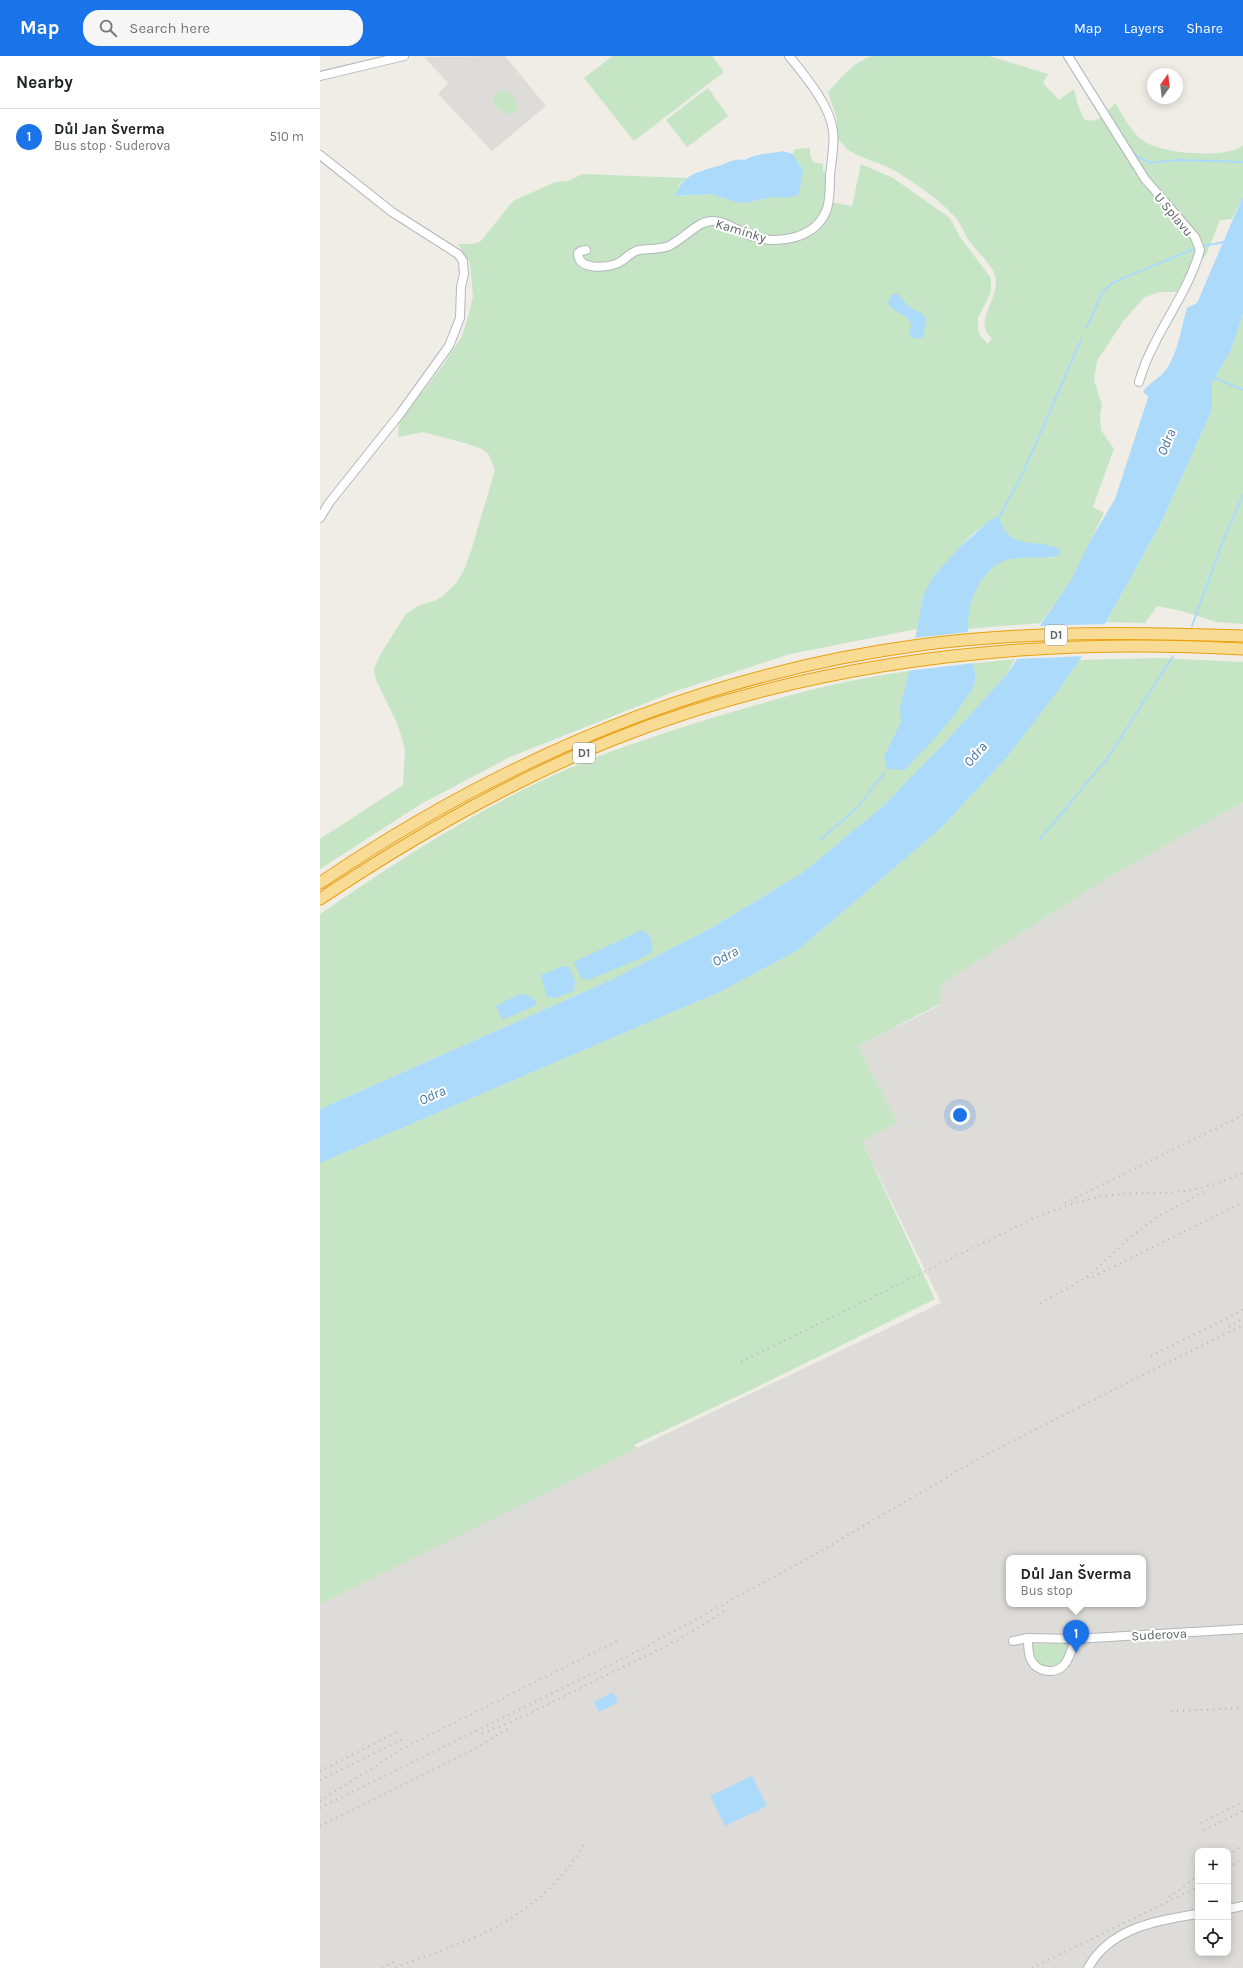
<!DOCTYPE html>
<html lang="en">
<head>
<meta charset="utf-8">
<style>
  body { margin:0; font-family:Karla,sans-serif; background:#f6f6f6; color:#202124 }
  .controls { position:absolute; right:12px; bottom:12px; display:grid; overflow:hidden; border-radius:8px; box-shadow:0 2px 10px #0003 }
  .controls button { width:36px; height:36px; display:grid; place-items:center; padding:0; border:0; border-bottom:1px solid #e0e0e0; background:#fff; color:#202124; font:20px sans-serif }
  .compass { position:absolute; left:827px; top:12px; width:36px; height:36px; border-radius:50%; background:#fff; box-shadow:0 2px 10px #0003; rotate:14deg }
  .you { position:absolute; left:640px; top:1059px; width:14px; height:14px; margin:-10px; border:3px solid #fff; border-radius:50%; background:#1a73e8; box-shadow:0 0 0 6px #1a73e833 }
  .badge { display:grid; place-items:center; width:26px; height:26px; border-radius:50%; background:#1a73e8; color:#fff; font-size:13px; font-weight:700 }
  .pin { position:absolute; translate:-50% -33px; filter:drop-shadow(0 1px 2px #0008) }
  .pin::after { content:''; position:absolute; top:21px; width:14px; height:12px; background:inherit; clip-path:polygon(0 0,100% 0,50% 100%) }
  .popup { position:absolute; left:686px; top:1499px; width:140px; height:52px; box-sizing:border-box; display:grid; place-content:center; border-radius:8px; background:#fff; filter:drop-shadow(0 1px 3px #0005); font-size:13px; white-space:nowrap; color:#757577 }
  .popup b { font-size:15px; color:#202124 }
  .popup::after { content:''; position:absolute; left:50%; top:100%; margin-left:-8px; border:8px solid transparent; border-top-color:#fff }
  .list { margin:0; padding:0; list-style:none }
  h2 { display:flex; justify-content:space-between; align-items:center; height:52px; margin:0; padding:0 16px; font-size:17px }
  h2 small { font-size:13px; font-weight:400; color:#757577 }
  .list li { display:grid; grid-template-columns:26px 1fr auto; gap:12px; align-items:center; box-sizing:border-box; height:56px; padding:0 16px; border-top:1px solid #e0e0e0 }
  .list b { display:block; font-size:15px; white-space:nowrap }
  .list p { margin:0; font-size:13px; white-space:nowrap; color:#757577 }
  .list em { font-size:13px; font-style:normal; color:#757577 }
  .icon { flex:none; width:22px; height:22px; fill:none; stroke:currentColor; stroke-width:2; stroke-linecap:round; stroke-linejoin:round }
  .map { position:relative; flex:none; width:923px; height:1912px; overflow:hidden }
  header { display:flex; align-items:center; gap:24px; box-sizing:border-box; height:56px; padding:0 20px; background:#1a73e8; color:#fff }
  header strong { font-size:19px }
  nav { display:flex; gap:22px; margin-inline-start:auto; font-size:14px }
  .search { width:280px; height:36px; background:#f6f6f6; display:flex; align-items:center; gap:10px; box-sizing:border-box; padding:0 14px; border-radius:16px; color:#757577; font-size:15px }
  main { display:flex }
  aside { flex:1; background:#fff }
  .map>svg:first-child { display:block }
  .industrial { fill:#dedcd8; fill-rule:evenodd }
  .green { fill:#c5e5c4 }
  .water { fill:#abdafb }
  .pier { fill:#efede6 }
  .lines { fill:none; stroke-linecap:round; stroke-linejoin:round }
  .stream { stroke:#abdafb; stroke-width:2 }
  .minor-casing { stroke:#b3b7ba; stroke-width:10 }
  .highway-casing { stroke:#ea9f0c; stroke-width:13 }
  .minor { stroke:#fff; stroke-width:8 }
  .highway { stroke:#f8dc95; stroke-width:11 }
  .rail { stroke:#b4b5b6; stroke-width:2; stroke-dasharray:1 5; stroke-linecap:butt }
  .labels { text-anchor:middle; stroke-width:4; stroke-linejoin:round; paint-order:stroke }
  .shield { fill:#fff; stroke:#8e9194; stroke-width:1 }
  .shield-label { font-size:12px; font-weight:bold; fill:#5e6266 }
  .street-label { font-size:13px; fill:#5e6266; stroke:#fff }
  .water-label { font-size:14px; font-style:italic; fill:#4475a4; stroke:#fff }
</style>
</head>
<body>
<header>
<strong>Map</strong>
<div class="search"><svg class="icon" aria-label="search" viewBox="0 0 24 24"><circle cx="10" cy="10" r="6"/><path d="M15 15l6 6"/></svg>Search here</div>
<nav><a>Map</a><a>Layers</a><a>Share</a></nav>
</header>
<main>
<aside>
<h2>Nearby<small></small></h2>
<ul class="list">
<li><span class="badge">1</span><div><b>Důl Jan Šverma</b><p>Bus stop · Suderova</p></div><em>510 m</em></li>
</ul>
</aside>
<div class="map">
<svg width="923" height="1912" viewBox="0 0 923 1912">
  <rect width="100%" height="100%" fill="#efede6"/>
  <!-- industrial -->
  <g class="industrial">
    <polygon points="185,0 226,50 172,95 118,38 128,27 104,1"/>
    <path d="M923,746v1166h-923v-364l237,-118 384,-183 -79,-162 36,-18 -40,-77 79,-39 3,-2 2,-21 167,-107zM689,1502h134v46h-134zM878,1795h30v102h-30z"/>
  </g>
  <!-- green -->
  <g class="green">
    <polygon points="293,0 392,0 404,16 314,85 264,22"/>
    <path d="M552,0h117l59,18 -5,9 16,17 15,-11 3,13 7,17c15,6 22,-6 31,-16 8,12 16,30 30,39 18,11 81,18 98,3v51l-11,23 -12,1 -14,35 -19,20 -10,17h-17l-15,5 -21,23 -27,41 -3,19 8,25 -2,10 1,15 13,19 -21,58 11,6 -33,67 -30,43 -74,6c0,-24 13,-61 39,-69 15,-5 31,-3 46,-2l3,-11c-17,-2 -43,-3 -53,-19 -2,-3 -2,-8 -3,-12l-24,16 -17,17 -35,47 -6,33 -127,25 -114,37 -166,66 -89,47 -101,65v-30l83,-54 2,-35 -3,-12 -7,-19 -19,-39 -2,-11 6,-14 26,-41 12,-8 16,-5 9,-5 14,-14 8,-14 6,-17 24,-81 -6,-15 -7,-6 -14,-5 -45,-12 -25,5 1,-14 45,-59 18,-28 7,-22 4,-18 -3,-33 -12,-19h16l7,-3 32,-40 42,-19 13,-1 15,-7 104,4 -8,7 -3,11 35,-2 24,8 10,1 28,-6 13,1 13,-3 4,-24 -10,-17 2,-5 15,-1v7l3,7 10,2v7l4,5 -3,28 5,-2 23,4 9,-42 32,14 57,40 10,19 31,41v14l-13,26v11l3,8 7,7 4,-6c-24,-18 19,-46 -2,-72 -7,-10 -16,-18 -23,-28 -4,-7 -7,-16 -12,-21 -16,-18 -38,-32 -58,-45 -14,-9 -33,-12 -47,-21 -5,-3 -9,-9 -13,-13v-19l-9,-27c13,-14 25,-30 44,-36z"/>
    <polygon points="388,32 408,60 367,91 346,64"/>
    <path d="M179,34c9,-1 17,7 19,17l-3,6 -10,1 -9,-7 -3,-9z"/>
    <polygon points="923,258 923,568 896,566 862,555 837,550 825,567 786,566 841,467 892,354 892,327 911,294"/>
    <polygon points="838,602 923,606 923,746 789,821 622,928 620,948 538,990 578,1067 542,1085 615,1243 437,1331 314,1389 317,1392 0,1548 0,1107 402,935 478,894 621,772 688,700 759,604"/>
    <path d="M695,603l-8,15 -59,65 -65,67 -81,67 -91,55 -100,52 -291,129v-195c83,-57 171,-114 264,-152 40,-16 81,-29 121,-42 57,-17 113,-34 172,-44 45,-8 92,-12 138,-17z"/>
    <path d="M743,1587l3,1c1,5 0,8 -2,13 -10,23 -42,2 -28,-12z"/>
  </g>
  <!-- water -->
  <g class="water">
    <path d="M463,95l10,3 10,17 -4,24 -13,3 -13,-1 -28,6 -10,-1 -24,-8 -36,2c8,-22 23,-24 43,-30 10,-3 16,-8 27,-6 11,-7 25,-6 38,-9z"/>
    <path d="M923,140v118l-12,36 -19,33v27l-51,113 -55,99 -49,70 -49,64 -67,72 -143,122 -76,41 -402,172v-54l291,-129 100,-52 91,-55 81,-67 65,-67 59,-65 64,-94 19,-39 25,-42 32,-98 1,-5 -5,-4c6,-10 16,-13 22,-21 13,-17 16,-43 22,-63l10,-5z"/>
    <path d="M572,238h6l10,12 16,9 2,5 -3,17 -6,2 -8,-3c0,-4 3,-8 2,-12 -4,-12 -19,-10 -23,-22z"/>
    <path d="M679,460c7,35 38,22 60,33l1,4c-10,12 -49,-6 -71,18 -22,24 -24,51 -18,82 2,11 6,21 3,33 -2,4 -6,9 -8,12 -17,27 -40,49 -61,72l-18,-1 -3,-12 17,-35 -1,-16 8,-28 15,-82 10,-19 25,-28 31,-28z"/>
    <path d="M322,874c9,5 11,11 10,21l-6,5 -58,24 -7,-2 -7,-16z"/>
    <polygon points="243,910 249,911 255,925 254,935 235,942 227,941 221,919"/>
    <polygon points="198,939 208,939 216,945 216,949 183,964 176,950"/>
    <polygon points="293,1636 298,1646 279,1656 274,1646"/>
    <polygon points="432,1720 447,1750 405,1770 390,1740"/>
  </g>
  <!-- pier -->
  <g class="pier">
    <polygon points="787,568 765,600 694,603 717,570"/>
    <polygon points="649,576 655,607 587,615 593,582"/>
  </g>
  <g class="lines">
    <!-- stream -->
    <g class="stream">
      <polyline points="754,2 796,69"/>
      <polyline points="809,90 816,100 831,107 857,104 923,106"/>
      <polyline points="883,190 904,186"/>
      <polyline points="767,271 783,235 794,226 876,192"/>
      <polyline points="893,321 923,334"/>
      <polyline points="679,461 702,419 761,284"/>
      <polyline points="872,570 903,485 923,439"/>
      <polyline points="501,783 536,753 565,716"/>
      <polyline points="720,783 789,700 853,600"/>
    </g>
    <!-- minor casing -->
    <g class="minor-casing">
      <g id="minor">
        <path d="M748,0l77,123 50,58 5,13c-13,47 -48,85 -61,132"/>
        <polyline points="0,20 84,0"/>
        <polyline points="0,99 72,156 138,198 143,205 144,218 141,231 140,262 129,290 80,358 9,447 0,462"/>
        <path d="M266,194l-5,1 -3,2c0,17 26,15 38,11 8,-3 14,-12 23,-14 10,-2 20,0 30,-4 12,-6 21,-16 32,-22 17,-10 35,7 51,12 26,9 64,3 75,-27 3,-10 3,-22 3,-33 1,-14 5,-31 3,-45 -3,-26 -28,-55 -44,-75"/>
        <path d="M755,1583c-3,9 -5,19 -11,26 -9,10 -27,7 -33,-5 -3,-6 -3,-15 -3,-22l47,1 168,-10"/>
        <polyline points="693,1585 708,1582"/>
        <polyline points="908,1853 923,1850"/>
        <path d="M768,1912c22,-40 69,-48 110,-54"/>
      </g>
    </g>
    <!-- highway casing -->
    <g class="highway-casing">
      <g id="highway">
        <path d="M0,827c181,-123 382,-209 600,-238 107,-14 216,-13 323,-9"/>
        <path d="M0,843c93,-62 189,-117 292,-159 200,-80 417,-103 631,-91"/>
      </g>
    </g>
    <!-- minor -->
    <use href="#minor" class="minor"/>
    <!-- highway -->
    <use href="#highway" class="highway"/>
    <!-- rail -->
    <g class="rail">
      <polyline points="745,1147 923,1059"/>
      <polyline points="773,1221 923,1146"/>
      <polyline points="720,1247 766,1222 812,1180 837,1161 887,1134"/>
      <polyline points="909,1271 923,1262"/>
      <polyline points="831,1300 923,1254"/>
      <path d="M421,1306l295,-145c24,-9 50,-19 76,-22 24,-3 49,-1 73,-4 20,-3 39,-10 58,-18"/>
      <polyline points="851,1655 923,1652"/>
      <path d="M162,1677c39,-13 74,-33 111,-51 44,-22 93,-43 133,-73"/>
      <polyline points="0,1715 79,1675"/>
      <polyline points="0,1724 83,1683"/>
      <polyline points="0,1745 80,1694 300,1584"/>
      <polyline points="0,1752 314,1597 485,1504 669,1397 923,1269"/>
      <polyline points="881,1767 923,1746"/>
      <polyline points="0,1770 147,1697 191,1671"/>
      <polyline points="884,1774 923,1755"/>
      <polyline points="908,1799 923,1789"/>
      <polyline points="908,1812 923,1802"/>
      <polyline points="849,1841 878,1820"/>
      <polyline points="62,1912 75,1905"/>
      <path d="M76,1912c19,-9 38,-14 57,-22 54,-20 102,-51 131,-102"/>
      <polyline points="712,1912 878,1831"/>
    </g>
  </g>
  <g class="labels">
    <!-- shield labels -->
    <g class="shield">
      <rect x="725" y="569" width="22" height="20" rx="3"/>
      <rect x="253" y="687" width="22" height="20" rx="3"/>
    </g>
    <g class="shield-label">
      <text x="736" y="583">D1</text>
      <text x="264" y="701">D1</text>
    </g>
    <!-- street labels -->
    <g class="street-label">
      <text transform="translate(854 158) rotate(50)" y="5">U Splavu</text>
      <text transform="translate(421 174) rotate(17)" y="5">Kamínky</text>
      <text transform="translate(839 1578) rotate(-3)" y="5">Suderova</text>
    </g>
    <!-- water labels -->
    <g class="water-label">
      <text transform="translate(846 386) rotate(-68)" y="5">Odra</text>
      <text transform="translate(655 698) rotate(-49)" y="5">Odra</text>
      <text transform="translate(405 900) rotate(-28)" y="5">Odra</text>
      <text transform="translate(112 1039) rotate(-24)" y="5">Odra</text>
    </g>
  </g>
</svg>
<div class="controls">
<button>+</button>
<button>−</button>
<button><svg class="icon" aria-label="locate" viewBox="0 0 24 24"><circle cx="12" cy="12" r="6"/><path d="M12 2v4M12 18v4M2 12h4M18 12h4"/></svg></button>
</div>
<svg class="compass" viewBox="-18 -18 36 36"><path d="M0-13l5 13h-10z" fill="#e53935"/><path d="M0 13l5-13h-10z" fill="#757577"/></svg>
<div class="you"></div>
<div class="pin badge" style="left:756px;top:1597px">1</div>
<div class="popup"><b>Důl Jan Šverma</b>Bus stop</div>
</div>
</main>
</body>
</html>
